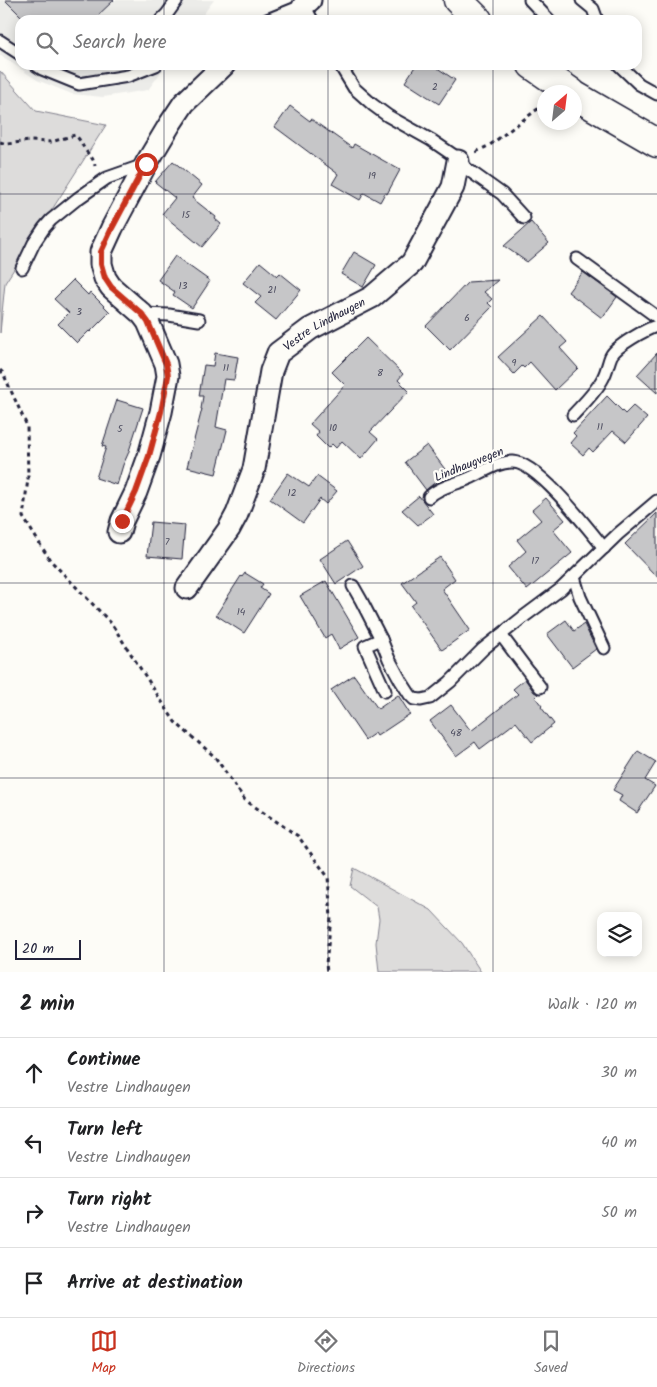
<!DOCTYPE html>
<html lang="en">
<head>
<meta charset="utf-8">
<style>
  body { margin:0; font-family:Kalam,sans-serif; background:#f2f2f2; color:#202124 }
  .controls { position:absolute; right:15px; bottom:15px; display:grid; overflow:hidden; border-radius:10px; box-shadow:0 2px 12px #0003 }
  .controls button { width:45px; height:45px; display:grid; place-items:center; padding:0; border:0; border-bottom:1px solid #e0e0e0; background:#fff; color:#202124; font:25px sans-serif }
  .compass { position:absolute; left:537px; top:85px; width:45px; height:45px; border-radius:50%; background:#fff; box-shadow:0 2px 12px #0003; rotate:28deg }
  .scale { position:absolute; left:15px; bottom:12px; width:66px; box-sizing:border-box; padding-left:5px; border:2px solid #22223b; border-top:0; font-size:14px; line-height:18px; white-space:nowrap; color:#22223b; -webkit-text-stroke:4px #fdfcf7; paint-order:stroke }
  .stop { position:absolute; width:15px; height:15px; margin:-11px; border:4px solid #c8321e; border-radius:50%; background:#fff }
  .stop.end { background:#c8321e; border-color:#fff; box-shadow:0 1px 5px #0008 }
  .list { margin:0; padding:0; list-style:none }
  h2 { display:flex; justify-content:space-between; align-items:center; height:65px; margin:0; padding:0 20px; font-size:21px }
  h2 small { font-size:16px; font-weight:400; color:#757577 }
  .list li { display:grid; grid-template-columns:32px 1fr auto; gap:15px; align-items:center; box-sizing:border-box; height:70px; padding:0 20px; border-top:1px solid #e0e0e0 }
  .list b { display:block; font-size:19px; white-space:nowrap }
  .list p { margin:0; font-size:16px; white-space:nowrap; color:#757577 }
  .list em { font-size:16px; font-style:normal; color:#757577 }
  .icon { flex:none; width:28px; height:28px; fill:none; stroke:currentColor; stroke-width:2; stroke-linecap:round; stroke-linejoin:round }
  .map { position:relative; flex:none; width:657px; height:972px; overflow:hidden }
  .search { position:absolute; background:#fff; box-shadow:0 2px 12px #0003; left:15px; right:15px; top:15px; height:55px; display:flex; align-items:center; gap:12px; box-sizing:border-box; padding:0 18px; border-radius:15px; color:#757577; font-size:19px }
  .sheet { height:345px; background:#fff }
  nav { display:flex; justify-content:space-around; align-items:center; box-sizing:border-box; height:70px; border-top:1px solid #e0e0e0; background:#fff; font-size:14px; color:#757577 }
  nav a { display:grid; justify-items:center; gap:2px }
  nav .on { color:#c8321e }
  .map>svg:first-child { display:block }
  .built { fill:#ecece9 }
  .green { fill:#dddcdb; stroke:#807f8b }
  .building { fill:#c6c6c8; stroke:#22223b }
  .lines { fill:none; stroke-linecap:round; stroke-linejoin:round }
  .lane-casing { stroke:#22223b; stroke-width:15 }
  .street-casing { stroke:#22223b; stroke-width:25 }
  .secondary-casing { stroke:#22223b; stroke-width:31 }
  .path { stroke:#22223b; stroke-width:3; stroke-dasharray:4 4; stroke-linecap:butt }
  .lane { stroke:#fdfcf7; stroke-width:11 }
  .street { stroke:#fdfcf7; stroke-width:21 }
  .secondary { stroke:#fdfcf7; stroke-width:28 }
  .route { stroke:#c8321e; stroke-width:6 }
  .grid { fill:none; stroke:#22223b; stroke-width:1; stroke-opacity:0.55 }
  .labels { text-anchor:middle; stroke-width:5; stroke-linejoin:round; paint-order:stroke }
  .number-label { font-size:10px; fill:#4b4b5e }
  .street-label { font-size:12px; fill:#22223b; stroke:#fdfcf7 }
</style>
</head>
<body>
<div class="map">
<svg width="657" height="972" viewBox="0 0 657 972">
  <rect width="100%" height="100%" fill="#fdfcf7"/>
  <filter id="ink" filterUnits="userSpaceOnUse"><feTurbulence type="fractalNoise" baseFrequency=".02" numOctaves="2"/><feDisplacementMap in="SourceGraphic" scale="10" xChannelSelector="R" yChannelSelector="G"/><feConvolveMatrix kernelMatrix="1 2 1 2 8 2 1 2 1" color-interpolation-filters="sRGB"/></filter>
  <g filter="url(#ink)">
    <!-- built -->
    <polygon class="built" points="0,0 214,0 199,20 20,20 20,65 166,65 148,90 103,97 72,94 37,80 0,55"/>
    <!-- green -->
    <g class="green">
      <polygon points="0,71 36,111 106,125 5,283 0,333"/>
      <polygon points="354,868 431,910 462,943 481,972 379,972 376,943 379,919 377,907 350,886"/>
    </g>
    <!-- building -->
    <g class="building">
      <polygon points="5,0 114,0 93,20 25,20"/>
      <polygon points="416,65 433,65 455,80 439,104 405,82"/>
      <polygon points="290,106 310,121 311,119 352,148 354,144 400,170 387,194 385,193 380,202 364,193 360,200 332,184 338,174 275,127"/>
      <polygon points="173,161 202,185 192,198 216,217 215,219 221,224 202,247 162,214 175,198 155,182"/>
      <polygon points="531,222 549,243 527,262 504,246"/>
      <polygon points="354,252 376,265 363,287 341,274"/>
      <polygon points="175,256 210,281 192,308 173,295 175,292 158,280"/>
      <polygon points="260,262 277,276 280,273 301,290 276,320 255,303 261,297 243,283"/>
      <polygon points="583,272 617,297 602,318 568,292"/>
      <polygon points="73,280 88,295 90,292 110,312 90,332 89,331 77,343 58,324 69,313 54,299"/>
      <polygon points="498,280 484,292 492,299 488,303 492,307 450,350 426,326 468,282"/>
      <polygon points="543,316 567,342 560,348 578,368 555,390 530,362 524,368 522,366 514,374 498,357"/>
      <polygon points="366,338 403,374 398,380 409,391 370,432 378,439 361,459 342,441 336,448 332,444 328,448 316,436 319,432 310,424 345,385 332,372"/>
      <polygon points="215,353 238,357 234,380 224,379 216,427 227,430 216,474 187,467 202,409 201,409 203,396 199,396 204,365 213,366"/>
      <polygon points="657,353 657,393 637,375"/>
      <polygon points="607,396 625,414 633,406 647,418 626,442 613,431 593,452 589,448 583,455 570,443 576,436 573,433"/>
      <polygon points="117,400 143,408 128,454 123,465 117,485 96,478 106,447 102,446"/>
      <polygon points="427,445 450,476 433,484 426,490 405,462"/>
      <polygon points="288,473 309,487 317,476 337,491 326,504 320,499 303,523 270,499"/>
      <polygon points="419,496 433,514 418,525 402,510"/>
      <polygon points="546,498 565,520 553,530 572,553 527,590 508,567 526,551 517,540 541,520 532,510"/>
      <polygon points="657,513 657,577 625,544"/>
      <polygon points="151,522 185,525 182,559 147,556"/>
      <polygon points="347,541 363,566 336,584 320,559"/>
      <polygon points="440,557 455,579 442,589 470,630 442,650 411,606 416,602 402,583"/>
      <polygon points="245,573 263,584 260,588 269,594 244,633 216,615 241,576 242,577"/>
      <polygon points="326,581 359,637 339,649 331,634 325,638 300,596"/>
      <polygon points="566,620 574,631 584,624 596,649 572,667 547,634"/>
      <polygon points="354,675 378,709 398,695 410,714 377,736 375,733 365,740 331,690"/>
      <polygon points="525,679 534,692 538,694 535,697 542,706 541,707 554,724 532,742 516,722 480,749 475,742 456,756 430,721 451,705 471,731 518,694 513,689"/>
      <polygon points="638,751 656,762 645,780 655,786 637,813 619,801 622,795 613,790"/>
    </g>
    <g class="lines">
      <!-- lane casing -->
      <g class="lane-casing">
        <g id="lane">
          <polyline points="530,0 549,20"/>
          <polyline points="582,0 593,9 597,20"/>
          <polyline points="161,20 167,14 177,0"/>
          <polyline points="267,20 304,5 312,20"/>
          <polyline points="0,41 20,54"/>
          <polyline points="36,65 42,69 79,84 128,76 156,65"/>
          <polyline points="340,65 354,88 373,105 388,116 431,140 453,155 467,169 502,194 524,218"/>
          <polyline points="619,65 639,84 657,94"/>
          <polyline points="577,259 657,317"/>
          <polyline points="22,268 34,243 44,228 51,220 77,199 107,178 144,165"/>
          <polyline points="142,314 169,315 199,320"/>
          <path d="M573,415c10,-11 23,-23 30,-37 4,-7 5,-15 8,-22 5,-10 35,-27 46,-30"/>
          <path d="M429,497c9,-10 28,-13 41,-19 13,-6 29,-17 43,-16 25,1 74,65 91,86"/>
          <polyline points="574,577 580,597 604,648"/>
          <polyline points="353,586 361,600 381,639 389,659 401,681 410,695 414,699 421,700 430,698 450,682 483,649 522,618 561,589 618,534 657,501"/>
          <polyline points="501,635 540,687"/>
          <polyline points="381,639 365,646 385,691"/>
        </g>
      </g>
      <!-- street casing -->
      <g class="street-casing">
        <g id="street">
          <polyline points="295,20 297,19 304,5 310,0"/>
          <polyline points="119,532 122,521 136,492 149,456 161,412 168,376 166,364 148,322 142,314 111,287 105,278 101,264 101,252 112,228 146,164 170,124 184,103 224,65"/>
          <path id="s1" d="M187,588l42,-59 8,-15 17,-45 17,-98 7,-18 32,-24 62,-32 40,-34 41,-76 5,-26"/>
        </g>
      </g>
      <!-- secondary casing -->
      <g class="secondary-casing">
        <g id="secondary">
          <polyline points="458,0 478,20"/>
          <polyline points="532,65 571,92"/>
          <polyline points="574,95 657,143"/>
        </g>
      </g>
      <!-- path -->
      <g class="path">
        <path d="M0,142l7,2 22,-3 22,1 24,-7c5,4 6,8 9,13 5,8 9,8 11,18"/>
        <polyline points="476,152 490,145 543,105"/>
        <polyline points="0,370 3,373 27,426 28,479 23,517 50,560 111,623 175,722 215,757 245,800 298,836 328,877 331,918 326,964 327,972"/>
      </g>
      <!-- lane -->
      <use href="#lane" class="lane"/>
      <!-- street -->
      <use href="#street" class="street"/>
      <!-- secondary -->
      <use href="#secondary" class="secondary"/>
    </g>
  </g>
  <g class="lines" filter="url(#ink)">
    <!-- route -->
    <polyline class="route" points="122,521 136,492 149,456 161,412 168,376 166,364 148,322 142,314 111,287 105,278 101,264 101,252 112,228 146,164"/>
  </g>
  <!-- grid -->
  <path class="grid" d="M164,0v20M328,0v20M493,0v20M164,65v907M328,65v907M493,65v907M0,194h657M0,389h657M0,583h657M0,778h657"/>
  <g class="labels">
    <!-- number labels -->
    <g class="number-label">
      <text x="435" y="90">2</text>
      <text x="372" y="179">19</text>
      <text x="186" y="218">15</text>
      <text x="183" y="289">13</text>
      <text x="272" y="293">21</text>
      <text x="79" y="315">3</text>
      <text x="467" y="321">6</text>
      <text x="514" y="366">9</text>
      <text x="226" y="371">11</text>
      <text x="380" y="376">8</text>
      <text x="600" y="430">11</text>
      <text x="333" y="431">10</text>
      <text x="120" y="432">5</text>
      <text x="292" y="496">12</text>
      <text x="167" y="545">7</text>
      <text x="535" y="564">17</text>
      <text x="241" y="615">14</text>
      <text x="456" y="736">48</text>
    </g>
    <!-- street labels -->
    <g class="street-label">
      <text dy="4" stroke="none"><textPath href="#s1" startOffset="311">Vestre Lindhaugen</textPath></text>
      <text transform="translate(469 464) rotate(-22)" y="4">Lindhaugvegen</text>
    </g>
  </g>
</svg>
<div class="controls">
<button><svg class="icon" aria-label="layers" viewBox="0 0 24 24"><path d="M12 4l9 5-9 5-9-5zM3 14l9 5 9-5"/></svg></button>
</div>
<svg class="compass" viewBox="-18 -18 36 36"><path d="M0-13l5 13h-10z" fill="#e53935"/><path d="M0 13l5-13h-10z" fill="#757577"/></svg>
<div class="scale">20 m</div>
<div class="stop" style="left:146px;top:164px"></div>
<div class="stop end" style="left:122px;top:521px"></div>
<div class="search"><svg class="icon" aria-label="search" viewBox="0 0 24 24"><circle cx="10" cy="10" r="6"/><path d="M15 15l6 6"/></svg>Search here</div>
</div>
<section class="sheet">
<h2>2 min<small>Walk · 120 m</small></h2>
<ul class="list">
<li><svg class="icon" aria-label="ahead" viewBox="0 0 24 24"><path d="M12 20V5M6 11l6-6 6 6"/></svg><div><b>Continue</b><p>Vestre Lindhaugen</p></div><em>30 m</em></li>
<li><svg class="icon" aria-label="left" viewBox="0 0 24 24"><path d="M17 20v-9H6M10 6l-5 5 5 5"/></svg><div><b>Turn left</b><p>Vestre Lindhaugen</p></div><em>40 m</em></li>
<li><svg class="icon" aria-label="right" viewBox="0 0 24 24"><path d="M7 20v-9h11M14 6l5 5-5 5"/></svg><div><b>Turn right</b><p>Vestre Lindhaugen</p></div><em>50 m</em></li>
<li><svg class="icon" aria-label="arrive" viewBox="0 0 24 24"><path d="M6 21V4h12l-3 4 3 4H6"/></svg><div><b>Arrive at destination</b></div></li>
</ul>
</section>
<nav>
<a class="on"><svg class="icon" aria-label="map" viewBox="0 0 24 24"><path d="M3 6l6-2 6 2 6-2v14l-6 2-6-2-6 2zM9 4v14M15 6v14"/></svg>Map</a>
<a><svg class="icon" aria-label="directions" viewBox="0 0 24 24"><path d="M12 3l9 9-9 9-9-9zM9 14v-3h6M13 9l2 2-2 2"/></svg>Directions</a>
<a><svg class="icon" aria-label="saved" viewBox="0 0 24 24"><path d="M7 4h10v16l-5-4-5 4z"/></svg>Saved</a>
</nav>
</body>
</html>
